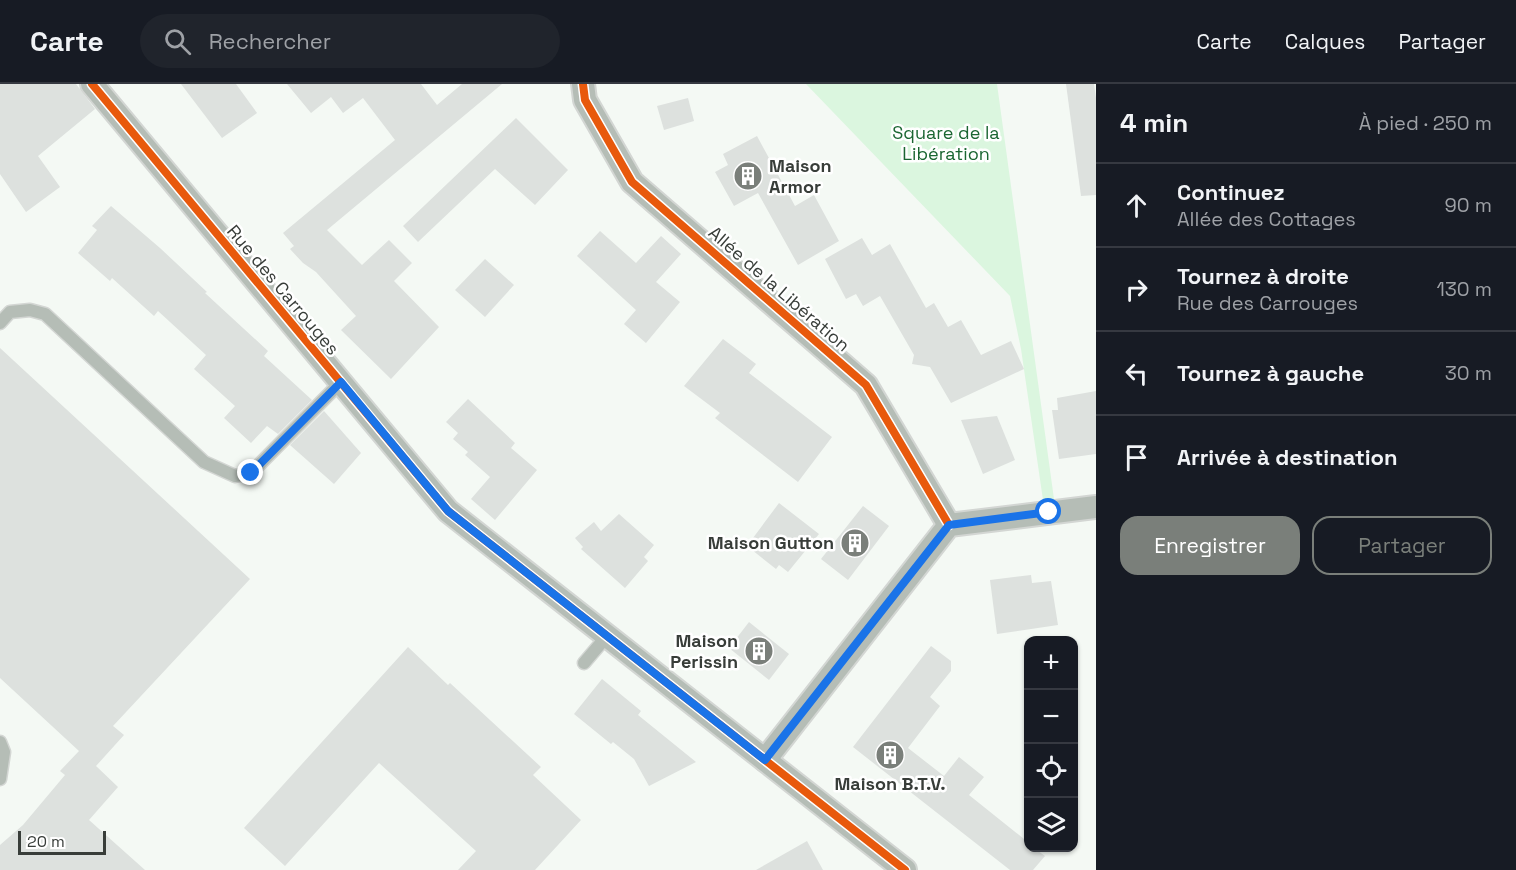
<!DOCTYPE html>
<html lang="fr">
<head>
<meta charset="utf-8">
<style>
  body { margin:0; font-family:"Space Grotesk",sans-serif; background:#20242c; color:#f1f3f6 }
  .controls { position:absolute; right:18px; bottom:18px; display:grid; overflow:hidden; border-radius:12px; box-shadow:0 2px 4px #0004 }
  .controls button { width:54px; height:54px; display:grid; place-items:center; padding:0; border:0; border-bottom:2px solid #363941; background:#171b24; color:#f1f3f6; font:30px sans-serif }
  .scale { position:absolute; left:18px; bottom:15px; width:88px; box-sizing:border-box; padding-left:6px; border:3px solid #383d39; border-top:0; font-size:16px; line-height:21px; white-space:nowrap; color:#383d39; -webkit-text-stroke:4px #fff; paint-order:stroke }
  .stop { position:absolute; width:18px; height:18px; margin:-14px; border:4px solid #1a73e8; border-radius:50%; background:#fff }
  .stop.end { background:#1a73e8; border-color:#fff; box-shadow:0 2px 6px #0008 }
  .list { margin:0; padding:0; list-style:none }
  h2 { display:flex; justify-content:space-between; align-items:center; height:78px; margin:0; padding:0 24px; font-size:26px }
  h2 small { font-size:20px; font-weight:400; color:#9ea1a6 }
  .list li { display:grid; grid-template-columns:39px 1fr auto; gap:18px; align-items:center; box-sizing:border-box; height:84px; padding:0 24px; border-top:2px solid #363941 }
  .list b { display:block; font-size:22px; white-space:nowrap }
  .list p { margin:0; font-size:20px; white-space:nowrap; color:#9ea1a6 }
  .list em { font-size:20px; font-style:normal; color:#9ea1a6 }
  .actions { display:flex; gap:12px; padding:18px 24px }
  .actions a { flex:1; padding:14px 0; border:2px solid #7a7f7a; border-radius:18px; text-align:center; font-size:21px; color:#7a7f7a }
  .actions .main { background:#7a7f7a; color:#fff }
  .icon { flex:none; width:33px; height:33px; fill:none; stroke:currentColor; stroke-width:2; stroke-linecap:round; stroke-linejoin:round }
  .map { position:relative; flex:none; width:1096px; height:786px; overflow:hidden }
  header { display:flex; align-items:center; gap:36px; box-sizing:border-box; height:84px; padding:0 30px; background:#171b24; border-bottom:2px solid #363941 }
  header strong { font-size:28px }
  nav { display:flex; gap:33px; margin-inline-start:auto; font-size:21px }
  .search { width:420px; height:54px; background:#20242c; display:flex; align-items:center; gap:15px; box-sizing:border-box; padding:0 21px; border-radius:33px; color:#9ea1a6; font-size:22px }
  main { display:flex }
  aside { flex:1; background:#171b24 }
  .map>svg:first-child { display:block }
  .green { fill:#dbf6df }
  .building { fill:#dde1de }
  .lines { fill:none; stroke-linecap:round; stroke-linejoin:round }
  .lane-casing { stroke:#d3d6d3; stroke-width:15 }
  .street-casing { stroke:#d3d6d3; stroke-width:26 }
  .lane { stroke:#b5bdb6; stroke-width:12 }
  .street { stroke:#b5bdb6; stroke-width:22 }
  .cycleway-casing { stroke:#fff; stroke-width:11 }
  .cycleway { stroke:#e8590c; stroke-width:8 }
  .route { stroke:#1a73e8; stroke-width:8 }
  .labels { text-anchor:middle; stroke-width:5; stroke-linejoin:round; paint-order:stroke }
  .park-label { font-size:18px; fill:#1b6632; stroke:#fff }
  .poi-label { font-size:18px; font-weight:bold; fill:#383d39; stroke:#fff; text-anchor:end }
  .street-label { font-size:18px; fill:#383d39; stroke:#fff }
</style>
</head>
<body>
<header>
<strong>Carte</strong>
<div class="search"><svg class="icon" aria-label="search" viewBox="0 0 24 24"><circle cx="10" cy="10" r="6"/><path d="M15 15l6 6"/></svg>Rechercher</div>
<nav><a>Carte</a><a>Calques</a><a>Partager</a></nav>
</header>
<main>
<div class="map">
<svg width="1096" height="786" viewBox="0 0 1096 786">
  <rect width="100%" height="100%" fill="#f4f9f4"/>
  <!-- green -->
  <polygon class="green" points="806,0 997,0 1054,415 1043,416 1021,265 1010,212"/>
  <!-- building -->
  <g class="building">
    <polygon points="0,0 76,0 95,25 38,72 60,103 26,128 0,90"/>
    <polygon points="181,0 236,0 257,29 222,54"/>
    <polygon points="287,0 421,0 437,21 462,0 502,0 327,146 362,181 389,156 412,179 394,197 439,243 391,295 341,246 356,232 316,188 303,179 290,165 294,162 283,149 395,56 363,14 343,29 331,13 311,29"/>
    <polygon points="1066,0 1094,0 1096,14 1096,111 1081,112"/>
    <polygon points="688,14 694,37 664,46 657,22"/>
    <polygon points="516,34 568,86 535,121 495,85 418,158 403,142"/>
    <polygon points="757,52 795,122 814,111 839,157 798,181 758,109 734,122 715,88 728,81 723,70"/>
    <polygon points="111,122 160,164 207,208 205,209 268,267 264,272 312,316 278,350 267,342 251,359 224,334 235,322 194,285 206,271 158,227 154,232 112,194 110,197 78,169 97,146 92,142"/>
    <polygon points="600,147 636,179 661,152 681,170 656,198 680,218 646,259 624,240 636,226 577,172"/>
    <polygon points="862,154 872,171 890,160 926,224 934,219 948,243 961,236 981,271 1011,257 1024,285 951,319 930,283 912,280 914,271 880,212 863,222 856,210 846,215 825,175"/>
    <polygon points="485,175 514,201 485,233 455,206"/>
    <polygon points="723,255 756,280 749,289 832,353 798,398 715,334 720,329 684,302"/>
    <polygon points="0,264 250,495 113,642 124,651 96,682 118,703 89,736 145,786 0,786 0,761 23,741 65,691 60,687 79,667 0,594"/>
    <polygon points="1096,307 1096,370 1059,375 1052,326 1058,326 1057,314"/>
    <polygon points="468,315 515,359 511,364 537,386 495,436 471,415 490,393 465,371 468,368 453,355 458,349 446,338"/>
    <polygon points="324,327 361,369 334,400 290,361"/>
    <polygon points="997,332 1015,376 983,390 961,336"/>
    <polygon points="779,419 819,450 788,488 779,481 776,485 747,462"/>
    <polygon points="863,422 889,442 848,496 821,475"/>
    <polygon points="619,430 654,461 644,473 648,477 625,504 581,465 583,463 575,454 594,438 601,447"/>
    <polygon points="1031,491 1032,499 1051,497 1058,541 997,550 990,496"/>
    <polygon points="749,538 789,570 769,596 729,564"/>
    <polygon points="931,562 951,577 951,587 930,613 940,622 908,664 944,692 959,673 984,693 969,711 1029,759 1029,764 1034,764 1045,772 1033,786 1010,786 853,663"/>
    <polygon points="408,563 448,601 450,599 541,683 533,691 581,736 535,786 458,786 476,767 379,679 285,782 244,744"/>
    <polygon points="602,595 641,627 638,631 696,678 649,702 634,675 613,658 611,660 574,630"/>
    <polygon points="807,757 823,786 756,786"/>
  </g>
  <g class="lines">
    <!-- lane casing -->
    <g class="lane-casing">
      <g id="lane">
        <polyline points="0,239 10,228 30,226 45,230 204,378 235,392 251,389 341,298"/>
        <polyline points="584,579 607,552"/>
        <polyline points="0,658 4,668 0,695"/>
      </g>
    </g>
    <!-- street casing -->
    <g class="street-casing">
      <g id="street">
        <polyline points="92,0 448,427 905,786"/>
        <polyline points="583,0 585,16 632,98 866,301 949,441"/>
        <polyline points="765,676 949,441 1096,423"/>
      </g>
    </g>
    <!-- lane -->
    <use href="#lane" class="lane"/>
    <!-- street -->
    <use href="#street" class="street"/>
    <!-- cycleway casing -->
    <g class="cycleway-casing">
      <g id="cycleway">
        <polyline points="92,0 448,427 905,786"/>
        <polyline points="583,0 585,16 632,98 866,301 949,441"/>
      </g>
    </g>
    <!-- cycleway -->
    <use href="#cycleway" class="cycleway"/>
  </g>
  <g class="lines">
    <!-- route -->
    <polyline class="route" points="251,389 341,298 448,427 765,676 949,441 1049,428"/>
  </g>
  <!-- icons -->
  <defs>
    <g id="building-disc" transform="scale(1.5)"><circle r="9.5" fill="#7a7f7a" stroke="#fff"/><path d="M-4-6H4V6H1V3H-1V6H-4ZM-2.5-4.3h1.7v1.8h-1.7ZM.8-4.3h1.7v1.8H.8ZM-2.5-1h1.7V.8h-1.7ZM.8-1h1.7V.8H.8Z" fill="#fff"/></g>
  </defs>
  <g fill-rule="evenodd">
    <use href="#building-disc" x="748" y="92"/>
    <use href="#building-disc" x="855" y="459"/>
    <use href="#building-disc" x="759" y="567"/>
    <use href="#building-disc" x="890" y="671"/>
  </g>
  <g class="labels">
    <!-- park labels -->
    <g class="park-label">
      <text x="946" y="55">Square de la<tspan x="946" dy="21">Libération</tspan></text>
    </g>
    <!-- poi labels -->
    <g class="poi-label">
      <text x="769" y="88" text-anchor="start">Maison<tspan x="769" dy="21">Armor</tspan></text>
      <text x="834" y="465">Maison Gutton</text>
      <text x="738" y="563">Maison<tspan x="738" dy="21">Perissin</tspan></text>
      <text x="890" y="706" text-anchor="middle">Maison B.T.V.</text>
    </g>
    <!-- street labels -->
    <g class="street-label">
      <text transform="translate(779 205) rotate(41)" y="6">Allée de la Libération</text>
      <text transform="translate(283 206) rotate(50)" y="6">Rue des Carrouges</text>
    </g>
  </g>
</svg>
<div class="controls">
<button>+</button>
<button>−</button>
<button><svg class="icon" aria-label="locate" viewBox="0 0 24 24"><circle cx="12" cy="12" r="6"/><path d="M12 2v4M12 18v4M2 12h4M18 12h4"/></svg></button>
<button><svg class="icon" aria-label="layers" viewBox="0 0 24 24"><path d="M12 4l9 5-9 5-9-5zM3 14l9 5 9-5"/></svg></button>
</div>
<div class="scale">20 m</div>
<div class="stop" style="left:1049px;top:428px"></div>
<div class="stop end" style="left:251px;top:389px"></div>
</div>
<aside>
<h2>4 min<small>À pied · 250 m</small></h2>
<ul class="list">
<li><svg class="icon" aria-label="ahead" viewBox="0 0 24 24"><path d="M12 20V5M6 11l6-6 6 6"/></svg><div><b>Continuez</b><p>Allée des Cottages</p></div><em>90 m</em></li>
<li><svg class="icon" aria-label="right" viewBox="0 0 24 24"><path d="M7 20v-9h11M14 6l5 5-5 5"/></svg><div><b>Tournez à droite</b><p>Rue des Carrouges</p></div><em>130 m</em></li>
<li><svg class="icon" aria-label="left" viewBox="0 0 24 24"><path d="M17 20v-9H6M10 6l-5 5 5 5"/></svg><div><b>Tournez à gauche</b></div><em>30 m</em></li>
<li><svg class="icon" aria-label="arrive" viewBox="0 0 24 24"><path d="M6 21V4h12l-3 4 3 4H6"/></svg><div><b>Arrivée à destination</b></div></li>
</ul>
<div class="actions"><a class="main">Enregistrer</a><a>Partager</a></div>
</aside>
</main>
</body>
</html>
